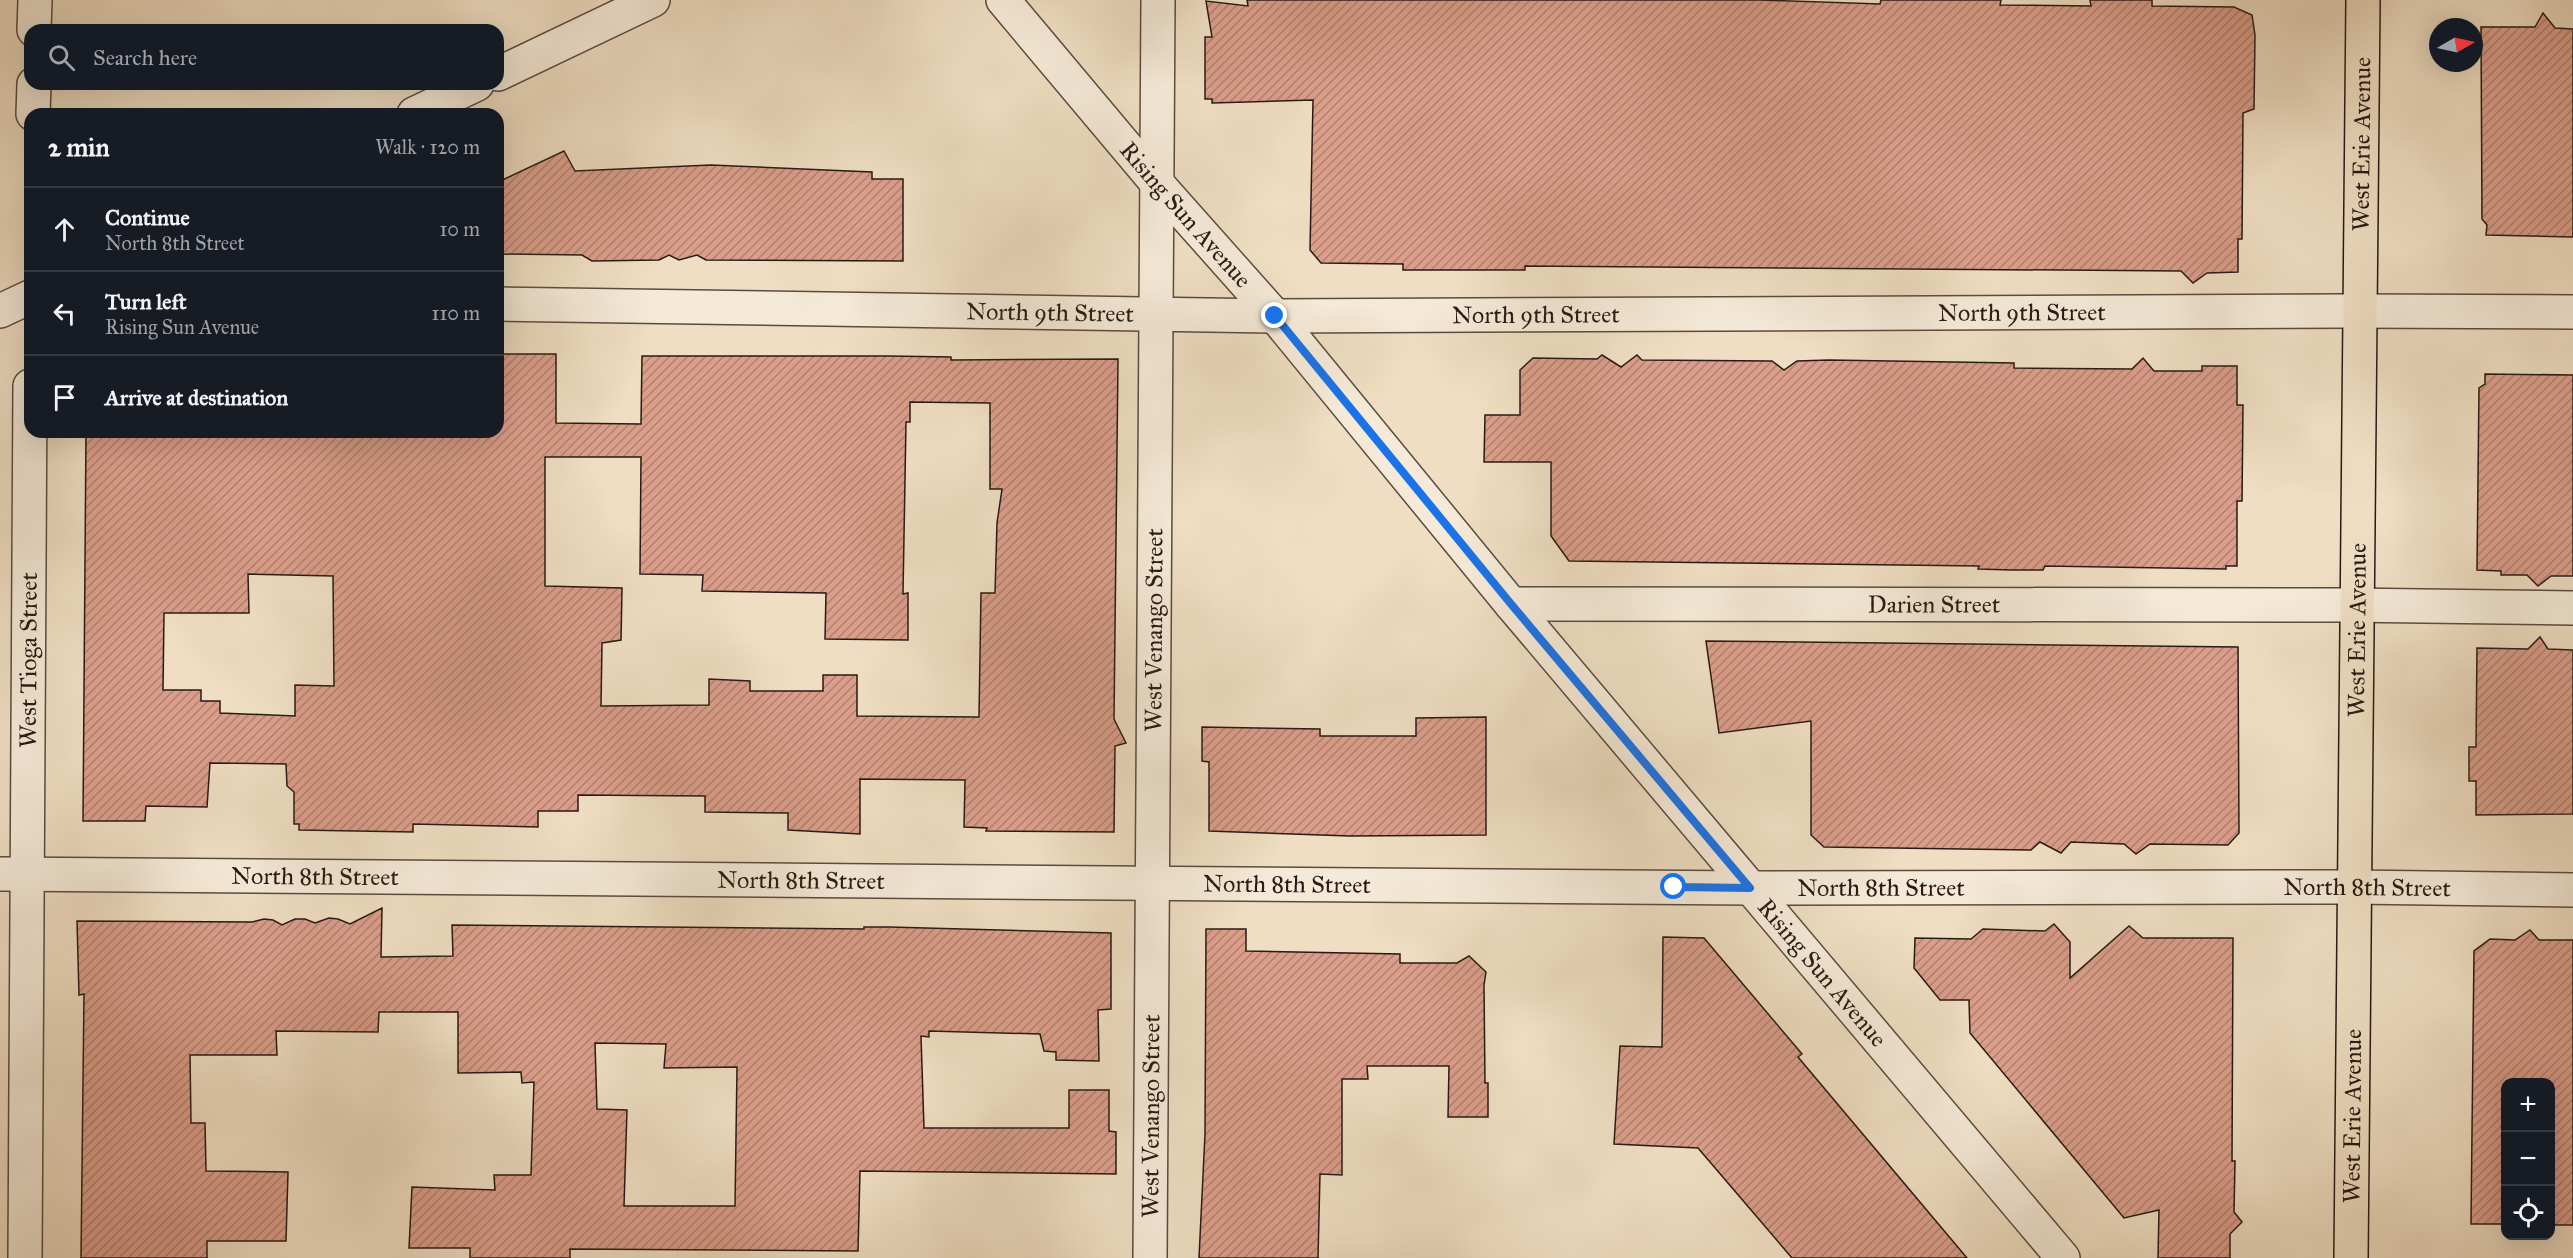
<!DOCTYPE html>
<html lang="en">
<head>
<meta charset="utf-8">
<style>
  body { margin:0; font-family:"IM FELL Great Primer",serif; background:#242831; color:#f1f3f6 }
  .controls { position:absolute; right:18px; bottom:18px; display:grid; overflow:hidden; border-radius:12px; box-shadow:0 6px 24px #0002 }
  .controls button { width:54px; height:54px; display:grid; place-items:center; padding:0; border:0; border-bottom:2px solid #363941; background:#171b24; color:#f1f3f6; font:30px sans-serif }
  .compass { position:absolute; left:2429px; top:18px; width:54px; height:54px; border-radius:50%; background:#171b24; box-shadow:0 6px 24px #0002; rotate:81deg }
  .stop { position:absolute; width:18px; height:18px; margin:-14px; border:4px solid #1a73e8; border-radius:50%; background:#fff }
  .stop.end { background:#1a73e8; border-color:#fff; box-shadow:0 2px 6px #0008 }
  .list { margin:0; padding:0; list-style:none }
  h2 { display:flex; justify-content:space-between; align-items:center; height:78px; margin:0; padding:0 24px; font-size:26px }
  h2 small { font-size:20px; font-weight:400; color:#9ea1a6 }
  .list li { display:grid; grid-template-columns:39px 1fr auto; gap:18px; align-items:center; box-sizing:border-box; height:84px; padding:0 24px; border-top:2px solid #363941 }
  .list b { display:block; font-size:22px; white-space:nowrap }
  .list p { margin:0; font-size:20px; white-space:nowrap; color:#9ea1a6 }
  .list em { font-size:20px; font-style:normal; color:#9ea1a6 }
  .icon { flex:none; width:33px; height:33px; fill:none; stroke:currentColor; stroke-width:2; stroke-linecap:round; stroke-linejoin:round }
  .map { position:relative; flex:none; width:2573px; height:1258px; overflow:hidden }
  .search { position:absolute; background:#171b24; box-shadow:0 6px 24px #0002; left:24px; top:24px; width:480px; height:66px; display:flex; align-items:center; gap:15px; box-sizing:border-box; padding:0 21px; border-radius:18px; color:#9ea1a6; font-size:22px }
  .panel { position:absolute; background:#171b24; box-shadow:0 6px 24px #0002; left:24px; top:108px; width:480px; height:330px; border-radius:18px }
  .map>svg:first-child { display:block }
  .building { fill:url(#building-hatch); stroke:#281a14; stroke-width:1.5; fill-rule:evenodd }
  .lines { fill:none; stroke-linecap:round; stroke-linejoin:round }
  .minor-casing { stroke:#5a4b40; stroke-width:36 }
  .major-casing { stroke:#281a14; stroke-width:36 }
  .minor { stroke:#f5ead8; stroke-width:33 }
  .major { stroke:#efdec3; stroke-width:33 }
  .route { stroke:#1a73e8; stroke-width:8 }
  .labels { text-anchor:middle; stroke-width:4.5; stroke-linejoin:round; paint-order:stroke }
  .street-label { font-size:24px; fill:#281a14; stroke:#f5ead8 }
</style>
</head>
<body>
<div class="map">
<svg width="2573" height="1258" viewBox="0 0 2573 1258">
  <defs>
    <pattern id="building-hatch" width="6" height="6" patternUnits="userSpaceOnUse" patternTransform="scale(1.5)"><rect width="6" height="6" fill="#db9e8b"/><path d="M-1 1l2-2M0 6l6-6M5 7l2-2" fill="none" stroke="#b28070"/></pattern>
  </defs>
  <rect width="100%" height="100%" fill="#efdec3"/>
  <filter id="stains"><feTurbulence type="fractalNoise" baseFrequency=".00333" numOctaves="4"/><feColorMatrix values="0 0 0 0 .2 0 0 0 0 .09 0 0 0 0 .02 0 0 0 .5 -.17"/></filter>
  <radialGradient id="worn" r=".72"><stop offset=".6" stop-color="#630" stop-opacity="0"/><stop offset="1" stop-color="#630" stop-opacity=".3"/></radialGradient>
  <!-- building -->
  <g class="building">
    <polygon points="1247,0 1760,0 1880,4 1881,0 2001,0 2000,5 2091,6 2090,0 2152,0 2152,6 2234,7 2252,15 2255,35 2254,109 2243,113 2242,239 2238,239 2238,272 2207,273 2193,283 2181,271 1525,266 1525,270 1403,270 1403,264 1321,263 1310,250 1313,100 1212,103 1212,99 1205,99 1205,37 1212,37 1206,1 1248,6"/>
    <polygon points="2543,13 2555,28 2573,29 2573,237 2486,235 2487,225 2482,219 2481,27 2535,27"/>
    <polygon points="564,151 575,171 711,165 872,172 872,179 903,179 903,261 706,260 697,255 679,260 669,255 659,260 592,261 582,255 498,254 498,182"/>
    <path d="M498,354h58v69l85,1 1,-68h247l62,1v3l167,-1 -4,360 12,24 -11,3 -1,86 -128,-1 1,-3 -23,-1 1,-47 -105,-1v55l-72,-4v-17l-83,-1v-16l-127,-1v16h-40v16l-125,-3v8l-114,-2v-6h-5v-32l-7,-6 -1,-22 -76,-1 -3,44 -61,-1 -1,15h-62l3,-389h412zM910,402l80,1v86h12l-5,34 -2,70h-14l-2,124 -122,-1v-41h-34v16h-73v-10l-41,-2v26l-108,1 1,-63 19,-3 1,-52 -77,-2v-129h96l-1,117 63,1 -1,16 124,2 -1,46 83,1v-47l-5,1 3,-172h4zM248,574l85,2 1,110 -39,-1v31l-75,-3v-12h-19v-11h-38l1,-77h85z"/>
    <polygon points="1602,355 1621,367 1637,355 1642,360 1772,361 1784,370 1797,361 1829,360 2014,363 2014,368 2132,369 2143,358 2154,371 2202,371 2202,366 2237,366 2237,405 2243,405 2242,501 2237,501 2237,566 2226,566 2226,569 2045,566 2043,570 2012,570 1978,569 1979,566 1569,561 1551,536 1551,462 1484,462 1485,415 1520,415 1520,370 1533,358 1597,359"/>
    <polygon points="2485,374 2573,375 2573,576 2551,576 2538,586 2527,575 2501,575 2501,571 2477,570 2479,388 2485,384"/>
    <polygon points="2540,637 2548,649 2573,650 2573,814 2476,815 2476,781 2469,781 2469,747 2476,747 2477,648 2528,649"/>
    <polygon points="1706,641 2238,647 2239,833 2228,845 2150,844 2136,854 2124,844 2071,842 2061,853 2040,842 2031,850 1824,847 1811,835 1811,721 1719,733"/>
    <polygon points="1486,717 1486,835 1350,836 1209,831 1209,762 1202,761 1202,727 1320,729 1320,736 1416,736 1416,718"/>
    <path d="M382,908l-1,49 72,-1 -1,-31 412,4v-2h25l222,6v76l-13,1 1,51 -43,-1v-8l-12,-1 -4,-17 -111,-3v6l-8,-1 3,92h145v-38h40v41l7,1v42l-256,-3 -2,80 -288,-2v9h-100v-10h-61l3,-61 83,3 -1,-15h37l3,-93 -12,1 -1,-11 -63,1v-61h-79l-1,20 -102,-1 1,24h-87l1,68h14l1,48 82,1 -2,69h-79v17h-126l3,-264 -5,1 -2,-74 175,1 12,-3 9,1 9,5 13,-6h10l10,4 14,-5 9,1 12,5zM595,1043l71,1 -2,24 73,-1 -2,139h-111l3,-96 -30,-1z"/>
    <polygon points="2054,924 2070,942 2070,978 2129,926 2143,938 2233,938 2232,1161 2235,1161 2234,1212 2242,1222 2230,1234 2230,1258 2158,1258 2159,1210 2124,1218 1970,1033 1969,1000 1940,1000 1914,968 1915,938 1971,939 1983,929 2045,931"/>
    <polygon points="1206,929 1246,929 1246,951 1400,954 1400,963 1457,963 1469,956 1486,972 1484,985 1485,1083 1488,1083 1488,1117 1448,1117 1449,1066 1367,1066 1368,1079 1342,1079 1342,1175 1320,1174 1318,1258 1199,1258 1205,1134"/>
    <polygon points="2530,930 2539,940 2573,940 2573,1225 2550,1225 2550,1083 2505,1083 2505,1224 2471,1224 2474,951 2490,939 2515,940"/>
    <polygon points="1663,937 1704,938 1802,1054 1798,1057 1967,1258 1792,1258 1698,1148 1614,1144 1620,1046 1662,1047"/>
  </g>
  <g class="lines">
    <!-- minor casing -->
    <g class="minor-casing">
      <g id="minor">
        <path id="s1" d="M1003,0l152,181 120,135 236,288 552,654"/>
        <polyline points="34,30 35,0"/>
        <polyline points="498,74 653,0"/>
        <polyline points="33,114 34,84"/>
        <polyline points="414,114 477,84"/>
        <path id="s2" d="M498,304l777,12 1072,-5 226,1"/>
        <polyline points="0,311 30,297"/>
        <path id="s3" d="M1511,604l834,1 228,3"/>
        <path id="s4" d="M0,874l1750,14 604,-1 219,3"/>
        <path id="s5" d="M25,1258l5,-872"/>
        <path id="s6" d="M1150,1258l8,-1258"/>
      </g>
    </g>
    <!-- major casing -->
    <g class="major-casing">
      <g id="major">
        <path id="s7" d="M2351,1258l12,-1258"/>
      </g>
    </g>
    <!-- minor -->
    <use href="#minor" class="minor"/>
    <!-- major -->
    <use href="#major" class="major"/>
  </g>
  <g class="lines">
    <!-- route -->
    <polyline class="route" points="1275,316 1511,604 1750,888 1674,887"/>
  </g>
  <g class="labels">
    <!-- street labels -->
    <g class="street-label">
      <text dy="8" stroke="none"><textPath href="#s7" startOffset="1114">West Erie Avenue</textPath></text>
      <text dy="8" stroke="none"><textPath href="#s1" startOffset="282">Rising Sun Avenue</textPath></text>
      <text dy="8" stroke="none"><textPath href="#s2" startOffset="1524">North 9th Street</textPath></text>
      <text dy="8" stroke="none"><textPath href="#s2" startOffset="552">North 9th Street</textPath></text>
      <text dy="8" stroke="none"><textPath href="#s2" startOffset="1038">North 9th Street</textPath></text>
      <text dy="8" stroke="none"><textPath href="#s3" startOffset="423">Darien Street</textPath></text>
      <text dy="8" stroke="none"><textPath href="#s6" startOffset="628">West Venango Street</textPath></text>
      <text dy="8" stroke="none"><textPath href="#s7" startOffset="628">West Erie Avenue</textPath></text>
      <text dy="8" stroke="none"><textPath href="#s5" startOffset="598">West Tioga Street</textPath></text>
      <text dy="8" stroke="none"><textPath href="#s4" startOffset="315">North 8th Street</textPath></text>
      <text dy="8" stroke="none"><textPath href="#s4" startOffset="801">North 8th Street</textPath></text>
      <text dy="8" stroke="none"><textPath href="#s4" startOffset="1287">North 8th Street</textPath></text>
      <text dy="8" stroke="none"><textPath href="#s4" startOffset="1881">North 8th Street</textPath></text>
      <text dy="8" stroke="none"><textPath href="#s4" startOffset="2367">North 8th Street</textPath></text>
      <text dy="8" stroke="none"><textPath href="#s1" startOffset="1272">Rising Sun Avenue</textPath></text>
      <text dy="8" stroke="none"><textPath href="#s6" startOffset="142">West Venango Street</textPath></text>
      <text dy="8" stroke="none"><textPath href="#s7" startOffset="142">West Erie Avenue</textPath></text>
    </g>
  </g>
  <rect width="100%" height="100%" filter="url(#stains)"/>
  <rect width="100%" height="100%" fill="url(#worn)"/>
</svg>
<div class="controls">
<button>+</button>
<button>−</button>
<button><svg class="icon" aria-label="locate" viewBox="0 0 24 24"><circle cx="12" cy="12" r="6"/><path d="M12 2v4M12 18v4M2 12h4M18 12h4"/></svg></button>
</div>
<svg class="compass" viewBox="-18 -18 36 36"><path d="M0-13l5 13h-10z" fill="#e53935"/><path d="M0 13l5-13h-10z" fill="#9ea1a6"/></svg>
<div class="stop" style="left:1674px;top:887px"></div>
<div class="stop end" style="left:1275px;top:316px"></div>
<div class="search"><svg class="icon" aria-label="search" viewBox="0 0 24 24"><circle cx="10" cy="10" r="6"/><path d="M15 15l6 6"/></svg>Search here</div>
<section class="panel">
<h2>2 min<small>Walk · 120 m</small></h2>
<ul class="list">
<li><svg class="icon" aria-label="ahead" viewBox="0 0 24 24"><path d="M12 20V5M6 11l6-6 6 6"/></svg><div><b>Continue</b><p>North 8th Street</p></div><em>10 m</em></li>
<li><svg class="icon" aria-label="left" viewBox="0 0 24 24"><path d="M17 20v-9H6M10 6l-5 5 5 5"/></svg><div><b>Turn left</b><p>Rising Sun Avenue</p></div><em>110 m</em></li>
<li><svg class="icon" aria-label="arrive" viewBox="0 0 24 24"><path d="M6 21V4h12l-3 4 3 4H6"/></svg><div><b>Arrive at destination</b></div></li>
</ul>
</section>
</div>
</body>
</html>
